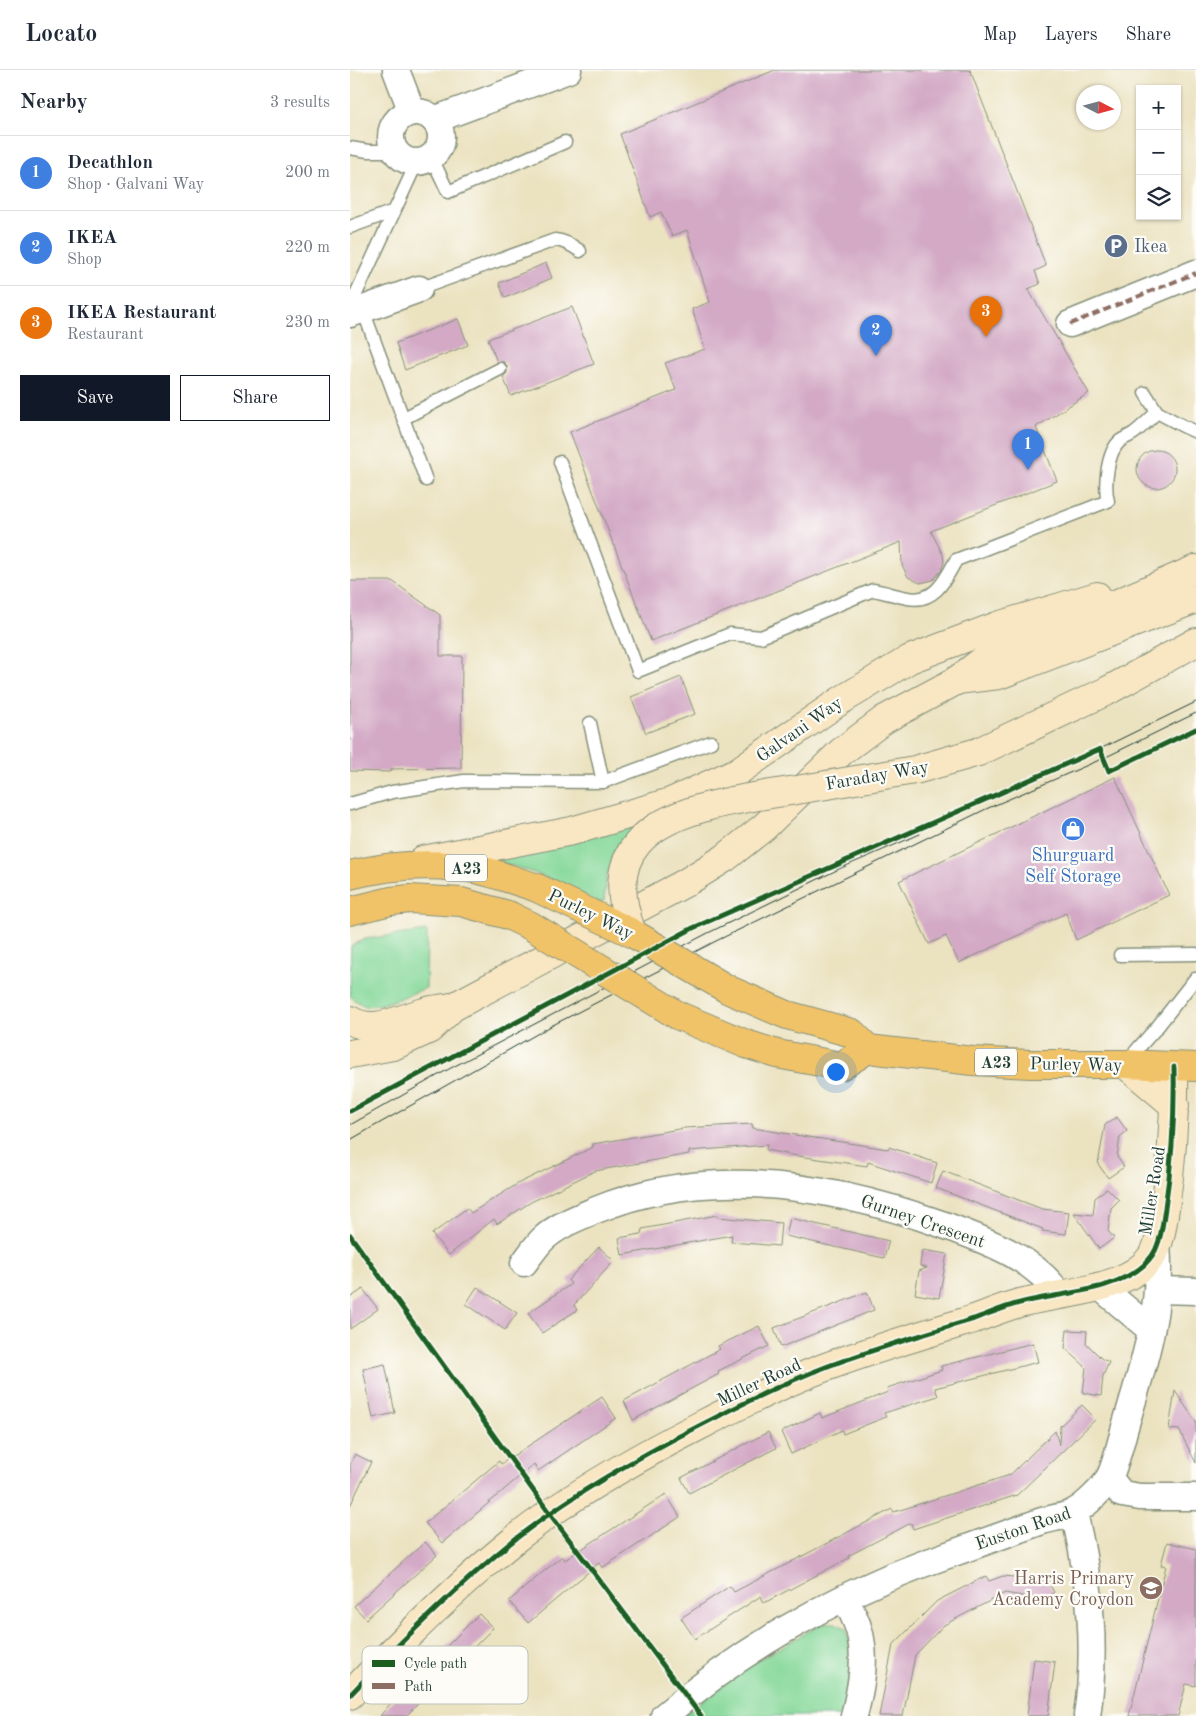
<!DOCTYPE html>
<html lang="en">
<head>
<meta charset="utf-8">
<style>
  body { margin:0; font-family:"Old Standard TT",serif; background:#f6f6f7; color:#1f2937 }
  .controls { position:absolute; right:15px; top:15px; display:grid; overflow:hidden; border-radius:0px; box-shadow:0 1px 4px #0004 }
  .controls button { width:45px; height:45px; display:grid; place-items:center; padding:0; border:0; border-bottom:1px solid #e0e1e3; background:#fff; color:#1f2937; font:25px sans-serif }
  .compass { position:absolute; left:726px; top:15px; width:45px; height:45px; border-radius:50%; background:#fff; box-shadow:0 1px 4px #0004; rotate:96deg }
  .you { position:absolute; left:485px; top:1001px; width:18px; height:18px; margin:-12px; border:4px solid #fff; border-radius:50%; background:#1a73e8; box-shadow:0 0 0 8px #1a73e833 }
  .badge { display:grid; place-items:center; width:32px; height:32px; border-radius:50%; background:#111827; color:#fff; font-size:16px; font-weight:700 }
  .pin { position:absolute; translate:-50% -41px; filter:drop-shadow(0 1px 2px #0008) }
  .pin::after { content:''; position:absolute; top:26px; width:18px; height:15px; background:inherit; clip-path:polygon(0 0,100% 0,50% 100%) }
  .list { margin:0; padding:0; list-style:none }
  h2 { display:flex; justify-content:space-between; align-items:center; height:65px; margin:0; padding:0 20px; font-size:21px }
  h2 small { font-size:16px; font-weight:400; color:#747a83 }
  .list li { display:grid; grid-template-columns:32px 1fr auto; gap:15px; align-items:center; box-sizing:border-box; height:75px; padding:0 20px; border-top:1px solid #e0e1e3 }
  .list b { display:block; font-size:19px; white-space:nowrap }
  .list p { margin:0; font-size:16px; white-space:nowrap; color:#747a83 }
  .list em { font-size:16px; font-style:normal; color:#747a83 }
  .actions { display:flex; gap:10px; padding:15px 20px }
  .actions a { flex:1; padding:11px 0; border:1px solid #111827; border-radius:0px; text-align:center; font-size:18px; color:#111827 }
  .actions .main { background:#111827; color:#fff }
  .icon { flex:none; width:28px; height:28px; fill:none; stroke:currentColor; stroke-width:2; stroke-linecap:round; stroke-linejoin:round }
  .map { position:relative; flex:none; width:846px; height:1646px; overflow:hidden }
  header { display:flex; align-items:center; gap:30px; box-sizing:border-box; height:70px; padding:0 25px; background:#fff; border-bottom:1px solid #e0e1e3 }
  header strong { font-size:24px }
  nav { display:flex; gap:28px; margin-inline-start:auto; font-size:18px }
  main { display:flex }
  aside { flex:1; background:#fff }
  .map>svg:first-child { display:block }
  .green { fill:#85d89a; stroke:#528a67 }
  .building { fill:#d3a9c6 }
  .lines { fill:none; stroke-linecap:round; stroke-linejoin:round }
  .lane-casing { stroke:#85907a; stroke-width:15 }
  .street-casing { stroke:#85907a; stroke-width:29 }
  .secondary-casing { stroke:#85907a; stroke-width:30 }
  .highway-casing { stroke:#85907a; stroke-width:30 }
  .lane { stroke:#fff; stroke-width:12 }
  .street { stroke:#fff; stroke-width:26 }
  .secondary { stroke:#f9e7c3; stroke-width:28 }
  .highway { stroke:#f1c369; stroke-width:28 }
  .tram { stroke:#1f3d34; stroke-width:1 }
  .secondary-bridge-casing { stroke:#85907a; stroke-width:30; stroke-linecap:butt }
  .highway-bridge-casing { stroke:#85907a; stroke-width:30; stroke-linecap:butt }
  .secondary-bridge { stroke:#f9e7c3; stroke-width:28 }
  .highway-bridge { stroke:#f1c369; stroke-width:28 }
  .quiet { stroke:#8d6e63; stroke-width:4; stroke-dasharray:8 4; stroke-linecap:butt }
  .cycleway-casing { stroke:#fdfcf7; stroke-width:8 }
  .cycleway { stroke:#1b5e20; stroke-width:5 }
  .labels { text-anchor:middle; stroke-width:4.5; stroke-linejoin:round; paint-order:stroke }
  .shield { fill:#fdfcf7; stroke:#62766e; stroke-width:1 }
  .shield-label { font-size:16px; font-weight:bold; fill:#1f3d34 }
  .service-label { font-size:18px; fill:#4e5e75; stroke:#fdfcf7; text-anchor:start }
  .street-label { font-size:18px; fill:#1f3d34; stroke:#fdfcf7 }
  .shop-label { font-size:18px; fill:#366cbe; stroke:#fdfcf7 }
  .education-label { font-size:18px; fill:#785e54; stroke:#fdfcf7; text-anchor:end }
  .key { fill:#fdfcf7; stroke:#bac3bc; stroke-width:1 }
  .key-label { font-size:14px; fill:#1f3d34 }
</style>
</head>
<body>
<header>
<strong>Locato</strong>
<nav><a>Map</a><a>Layers</a><a>Share</a></nav>
</header>
<main>
<aside>
<h2>Nearby<small>3 results</small></h2>
<ul class="list">
<li><span class="badge" style="background:#3f7fe0">1</span><div><b>Decathlon</b><p>Shop · Galvani Way</p></div><em>200 m</em></li>
<li><span class="badge" style="background:#3f7fe0">2</span><div><b>IKEA</b><p>Shop</p></div><em>220 m</em></li>
<li><span class="badge" style="background:#e8710a">3</span><div><b>IKEA Restaurant</b><p>Restaurant</p></div><em>230 m</em></li>
</ul>
<div class="actions"><a class="main">Save</a><a>Share</a></div>
</aside>
<div class="map">
<svg width="846" height="1646" viewBox="0 0 846 1646">
  <rect width="100%" height="100%" fill="#fdfcf7"/>
  <filter id="ink" filterUnits="userSpaceOnUse"><feTurbulence type="fractalNoise" baseFrequency=".02" numOctaves="2"/><feDisplacementMap in="SourceGraphic" scale="10" xChannelSelector="R" yChannelSelector="G"/><feConvolveMatrix kernelMatrix="1 2 1 2 8 2 1 2 1" color-interpolation-filters="sRGB"/></filter>
  <filter id="wash" filterUnits="userSpaceOnUse"><feTurbulence type="fractalNoise" baseFrequency=".0096" numOctaves="4" result="noise"/><feDisplacementMap in="SourceGraphic" scale="20" xChannelSelector="R" yChannelSelector="G"/><feGaussianBlur stdDeviation="1.12" result="paint"/><feColorMatrix in="noise" values="0 0 0 0 0 0 0 0 0 0 0 0 0 0 0 0 0 1.4 0 .05"/><feComposite in="paint" operator="in"/></filter>
  <g filter="url(#wash)">
    <rect width="100%" height="100%" fill="#ebe2c0"/>
    <!-- green -->
    <g class="green">
      <path d="M304,748l-41,41 -6,16 -3,26 -6,2c-30,-19 -62,-30 -95,-40l-3,-4z"/>
      <path d="M77,861l-1,57c-16,6 -41,18 -59,18 -6,-1 -12,-6 -17,-10l1,-50 14,-7z"/>
      <polygon points="473,1553 485,1553 496,1558 503,1590 494,1646 332,1646 398,1596"/>
    </g>
    <g id="blocks">
      <!-- building -->
      <g class="building">
        <polygon points="425,0 620,0 696,196 685,201 690,214 678,219 739,323 686,357 707,411 581,461 593,485 594,492 591,501 583,510 570,513 558,507 552,495 551,472 301,571 220,362 326,320 315,293 355,279 342,239 360,232 337,160 322,166 311,142 300,147 270,64"/>
        <polygon points="196,193 202,208 155,228 149,213"/>
        <polygon points="222,237 244,294 161,326 153,307 157,303 157,296 154,292 147,292 138,269"/>
        <polygon points="108,249 118,275 55,300 46,273"/>
        <circle cx="806" cy="399" r="19"/>
        <polygon points="0,511 42,511 90,545 90,586 112,586 111,698 41,699 41,702 0,701"/>
        <polygon points="331,607 345,644 296,663 281,627"/>
        <polygon points="765,707 819,825 726,870 716,843 609,893 596,866 579,874 549,811"/>
        <polygon points="767,1047 777,1061 770,1067 767,1087 774,1097 758,1108 748,1094 755,1055"/>
        <polygon points="402,1054 403,1058 445,1065 538,1079 539,1077 587,1093 581,1113 518,1092 517,1096 441,1085 416,1080 417,1075 339,1081 339,1084 245,1101 181,1132 147,1154 144,1149 99,1185 82,1164 117,1138 121,1143 169,1113 243,1077 243,1074 335,1058"/>
        <polygon points="593,1101 692,1139 719,1142 716,1164 692,1161 693,1159 586,1118"/>
        <polygon points="757,1118 769,1130 761,1138 758,1161 764,1168 749,1179 724,1143 743,1145 745,1128"/>
        <polygon points="367,1145 368,1147 431,1153 429,1176 381,1172 382,1165 272,1185 269,1168 291,1164 292,1159"/>
        <polygon points="440,1148 539,1171 534,1188 436,1166"/>
        <polygon points="249,1177 264,1191 224,1235 227,1240 192,1263 178,1243 221,1214 218,1210"/>
        <polygon points="572,1180 597,1184 589,1228 565,1224 569,1201 577,1198 570,1196"/>
        <polygon points="127,1217 167,1243 155,1260 116,1234"/>
        <polygon points="13,1219 28,1239 0,1259 0,1228"/>
        <polygon points="517,1222 524,1240 431,1277 424,1258"/>
        <polygon points="409,1256 419,1276 368,1301 369,1304 283,1350 274,1331 370,1279 368,1276"/>
        <polygon points="717,1260 737,1261 736,1273 752,1289 759,1292 753,1306 751,1326 733,1323 736,1297 715,1278"/>
        <polygon points="683,1273 688,1292 585,1318 588,1326 534,1343 536,1347 493,1364 492,1360 441,1384 431,1362 470,1343 472,1348 538,1322 537,1318 592,1300 591,1296"/>
        <polygon points="35,1294 45,1343 23,1348 13,1299"/>
        <polygon points="825,1321 846,1352 846,1393 829,1360 819,1359"/>
        <polygon points="252,1327 266,1348 188,1401 184,1394 92,1473 75,1453 149,1391 151,1394"/>
        <polygon points="732,1335 746,1349 667,1425 563,1459 561,1453 498,1486 499,1488 414,1533 411,1526 345,1569 331,1548 380,1516 384,1522 542,1439 544,1442 660,1405 705,1361 709,1375 710,1356"/>
        <polygon points="418,1362 426,1378 339,1423 331,1408"/>
        <polygon points="5,1384 21,1392 0,1436 0,1394"/>
        <polygon points="316,1424 330,1447 252,1498 249,1493 178,1553 159,1531 212,1486 215,1490"/>
        <polygon points="75,1472 87,1485 16,1549 4,1536"/>
        <polygon points="817,1472 846,1479 846,1616 836,1614 828,1646 779,1646 816,1496 811,1495"/>
        <polygon points="636,1506 639,1511 653,1506 697,1510 704,1522 695,1530 655,1523 594,1555 565,1585 553,1646 529,1646 543,1575 587,1531"/>
        <polygon points="129,1544 143,1558 56,1646 30,1646 45,1628"/>
        <polygon points="684,1589 705,1592 698,1646 677,1646"/>
      </g>
    </g>
  </g>
  <g filter="url(#ink)">
    <use href="#blocks" fill-opacity="0" stroke="#85907a" stroke-width="1"/>
    <g class="lines">
      <!-- lane casing -->
      <g class="lane-casing">
        <g id="lane">
          <polyline points="0,78 18,81 45,81"/>
          <polyline points="81,86 98,122 215,72"/>
          <polyline points="0,157 44,141"/>
          <path d="M69,219l136,-49c10,1 17,5 25,11"/>
          <polyline points="0,237 67,92"/>
          <polyline points="13,240 76,410"/>
          <polyline points="795,323 807,342 833,356 846,362"/>
          <polyline points="54,348 150,299"/>
          <path d="M210,392l78,209 92,-37 31,3 112,-47c13,2 23,6 35,8 27,5 37,-18 48,-38l152,-59c-4,-15 -1,-49 12,-60 4,-3 10,-5 14,-8 8,-6 16,-14 23,-21"/>
          <polyline points="240,653 253,712"/>
          <polyline points="0,734 42,722 114,711 253,712 361,672"/>
          <polyline points="770,885 846,884"/>
          <polyline points="776,992 808,956 845,909"/>
        </g>
      </g>
      <!-- street casing -->
      <g class="street-casing">
        <g id="street">
          <polyline points="46,0 62,42"/>
          <circle cx="66" cy="67" r="25"/>
          <polyline points="84,50 218,0"/>
          <polyline points="0,244 69,219"/>
          <polyline points="720,254 846,203"/>
          <path d="M174,1193c6,-8 12,-17 19,-24 15,-14 34,-21 53,-29 112,-47 237,-25 348,15 42,16 88,31 115,69"/>
          <polyline points="749,1216 801,1260"/>
          <polyline points="808,1220 846,1221"/>
          <polyline points="759,1408 772,1424 790,1427 846,1427"/>
          <path d="M724,1443c16,66 23,135 13,203"/>
          <path d="M495,1528c5,10 11,21 14,32 8,29 2,58 -5,86"/>
          <path d="M314,1646c75,-64 164,-117 256,-151 41,-15 81,-29 122,-44 9,-3 23,-4 32,-9 10,-5 30,-24 35,-34 6,-11 12,-37 16,-51 17,-58 38,-119 32,-181"/>
        </g>
      </g>
      <!-- secondary casing -->
      <g class="secondary-casing">
        <g id="secondary">
          <polyline points="607,610 649,605 846,529"/>
          <polyline points="759,620 846,572"/>
          <polyline points="73,790 222,761 321,732 387,702 490,631 560,589 647,556 747,526"/>
          <path d="M0,950c25,15 49,-2 75,-8 8,-3 18,-3 27,-5"/>
          <polyline points="0,984 43,976 80,959 103,937 335,813 375,788 414,757 491,682 535,649 606,611 636,588 710,558 846,499"/>
          <polyline points="775,994 825,1036"/>
          <path d="M0,1625c52,-55 105,-107 164,-155 57,-45 122,-82 187,-115 47,-24 94,-48 144,-65 42,-15 86,-28 129,-41 14,-5 28,-11 42,-15 39,-11 99,-12 128,-39 5,-5 11,-12 13,-19 5,-11 6,-26 8,-38 7,-47 10,-93 9,-141"/>
        </g>
      </g>
      <!-- highway casing -->
      <g class="highway-casing">
        <g id="highway">
          <path d="M0,805c43,-11 86,-13 130,-5 18,4 37,12 55,17"/>
          <polyline points="0,841 41,831 60,829 111,832 158,845"/>
          <polyline points="379,920 437,945 502,963 518,979"/>
          <polyline points="329,946 396,974 427,984 491,996 518,979 623,991 680,994 775,994 846,997"/>
        </g>
      </g>
      <!-- lane -->
      <use href="#lane" class="lane"/>
      <!-- street -->
      <use href="#street" class="street"/>
      <!-- secondary -->
      <use href="#secondary" class="secondary"/>
      <!-- highway -->
      <use href="#highway" class="highway"/>
      <!-- tram -->
      <g class="tram">
        <polyline points="717,697 750,679 846,632"/>
        <polyline points="0,1055 99,999 358,863 491,798 570,764"/>
        <polyline points="0,1070 201,956 366,871 636,739 754,688 846,643"/>
      </g>
      <!-- secondary-bridge casing -->
      <g class="secondary-bridge-casing">
        <path id="secondary-bridge" d="M282,863c-11,-30 -17,-64 6,-90 31,-38 118,-46 164,-54 38,-6 75,-13 113,-19l63,-18 131,-62"/>
      </g>
      <!-- highway-bridge casing -->
      <g class="highway-bridge-casing">
        <g id="highway-bridge">
          <polyline points="185,817 282,863 379,920"/>
          <polyline points="158,845 181,856 329,946"/>
        </g>
      </g>
      <!-- secondary-bridge -->
      <use href="#secondary-bridge" class="secondary-bridge"/>
      <!-- highway-bridge -->
      <use href="#highway-bridge" class="highway-bridge"/>
      <!-- quiet -->
      <polyline class="quiet" points="720,254 846,203"/>
      <!-- cycleway casing -->
      <g class="cycleway-casing">
        <g id="cycleway">
          <polyline points="0,1041 343,858 750,679 759,701 846,659"/>
          <polyline points="0,1165 200,1444 351,1646"/>
          <path d="M0,1625c52,-55 105,-107 164,-155 57,-45 122,-82 187,-115 47,-24 94,-48 144,-65 42,-15 86,-28 129,-41 14,-5 28,-11 42,-15 39,-11 99,-12 128,-39 5,-5 11,-12 13,-19 5,-11 6,-26 8,-38 7,-47 10,-93 9,-141"/>
        </g>
      </g>
      <!-- cycleway -->
      <use href="#cycleway" class="cycleway"/>
    </g>
  </g>
  <!-- icons -->
  <defs>
    <g id="parking-disc" transform="scale(1.25)"><circle r="9.5" fill="#5c6f8a" stroke="#fdfcf7"/><path d="M-3.5-5.5H1a3.5 3.5 0 0 1 0 7H-1V5.5H-3.5ZM-1-3.4V-.6H.8a1.4 1.4 0 0 0 0-2.8Z" fill="#fff"/></g>
    <g id="shop-disc" transform="scale(1.25)"><circle r="9.5" fill="#3f7fe0" stroke="#fdfcf7"/><path d="M-5-2.5h2.3a2.7 3.5 0 0 1 5.4 0H5L5.5 6h-11ZM-1.5-2.5h3a1.5 2.3 0 0 0-3 0Z" fill="#fff"/></g>
    <g id="school-disc" transform="scale(1.25)"><circle r="9.5" fill="#8d6e63" stroke="#fdfcf7"/><path d="M0-5L7-2L0 1L-7-2ZM-4 1L0 2.5L4 1V4Q0 6-4 4Z" fill="#fff"/></g>
  </defs>
  <g fill-rule="evenodd">
    <use href="#parking-disc" x="766" y="176"/>
    <use href="#shop-disc" x="723" y="759"/>
    <use href="#school-disc" x="801" y="1518"/>
  </g>
  <g class="labels">
    <!-- shield labels -->
    <g class="shield">
      <rect x="95" y="784.5" width="42" height="27" rx="4"/>
      <rect x="625" y="978.5" width="42" height="27" rx="4"/>
    </g>
    <g class="shield-label">
      <text x="116" y="804">A23</text>
      <text x="646" y="998">A23</text>
    </g>
    <!-- service labels -->
    <g class="service-label">
      <text x="784" y="182">Ikea</text>
    </g>
    <!-- street labels -->
    <g class="street-label">
      <text transform="translate(449 659) rotate(-35)" y="6">Galvani Way</text>
      <text transform="translate(527 705) rotate(-10)" y="6">Faraday Way</text>
      <text transform="translate(241 844) rotate(26)" y="6">Purley Way</text>
      <text transform="translate(726 994) rotate(1)" y="6">Purley Way</text>
      <text transform="translate(802 1121) rotate(-81)" y="6">Miller Road</text>
      <text transform="translate(573 1151) rotate(19)" y="6">Gurney Crescent</text>
      <text transform="translate(409 1312) rotate(-25)" y="6">Miller Road</text>
      <text transform="translate(673 1458) rotate(-19)" y="6">Euston Road</text>
    </g>
    <!-- shop labels -->
    <g class="shop-label">
      <text x="723" y="791">Shurguard<tspan x="723" dy="21">Self Storage</tspan></text>
    </g>
    <!-- education labels -->
    <g class="education-label">
      <text x="784" y="1514">Harris Primary<tspan x="784" dy="21">Academy Croydon</tspan></text>
    </g>
  </g>
  <!-- legend -->
  <rect x="12" y="1576" width="166" height="58" rx="8" class="key"/>
  <rect x="22" y="1590" width="23" height="7" fill="#1b5e20"/>
  <rect x="22" y="1613" width="23" height="6" fill="#8d6e63"/>
  <g class="key-label">
    <text x="54" y="1598">Cycle path</text>
    <text x="54" y="1621">Path</text>
  </g>
</svg>
<div class="controls">
<button>+</button>
<button>−</button>
<button><svg class="icon" aria-label="layers" viewBox="0 0 24 24"><path d="M12 4l9 5-9 5-9-5zM3 14l9 5 9-5"/></svg></button>
</div>
<svg class="compass" viewBox="-18 -18 36 36"><path d="M0-13l5 13h-10z" fill="#e53935"/><path d="M0 13l5-13h-10z" fill="#747a83"/></svg>
<div class="you"></div>
<div class="pin badge" style="left:678px;top:400px;background:#3f7fe0">1</div>
<div class="pin badge" style="left:526px;top:286px;background:#3f7fe0">2</div>
<div class="pin badge" style="left:636px;top:267px;background:#e8710a">3</div>
</div>
</main>
</body>
</html>
